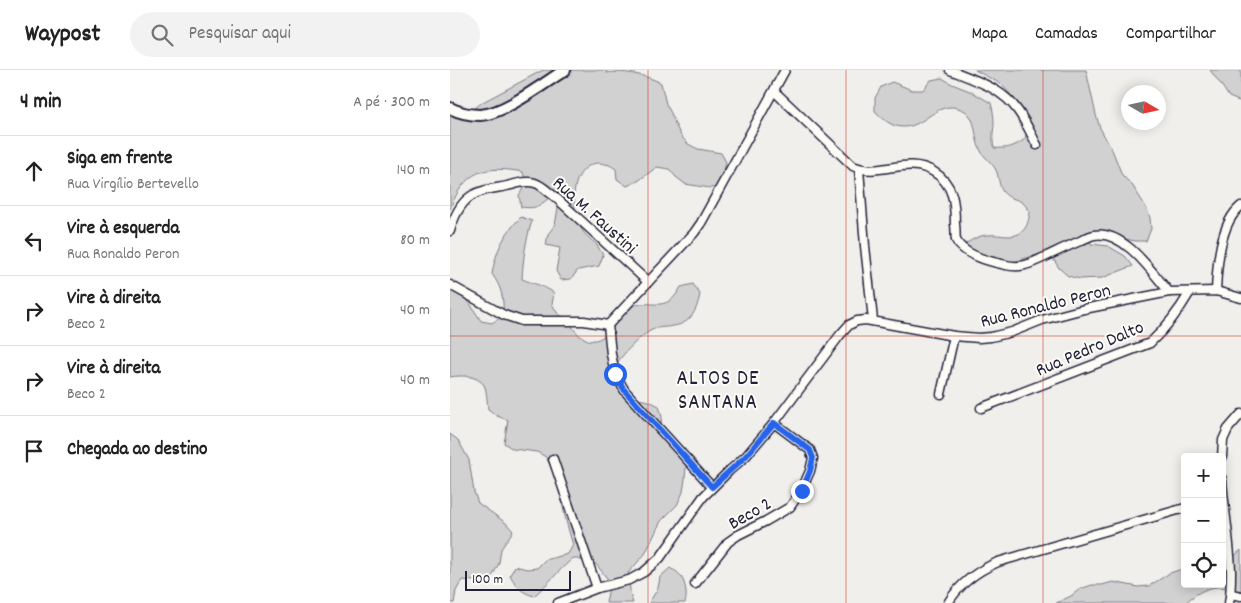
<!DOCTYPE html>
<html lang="pt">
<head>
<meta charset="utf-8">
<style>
  body { margin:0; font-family:Dekko,sans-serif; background:#f2f2f2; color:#222 }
  .controls { position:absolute; right:15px; bottom:15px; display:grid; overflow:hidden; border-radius:5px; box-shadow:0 2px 12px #0003 }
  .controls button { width:45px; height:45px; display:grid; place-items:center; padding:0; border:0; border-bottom:1px solid #e0e0e0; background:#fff; color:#222; font:25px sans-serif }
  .compass { position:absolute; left:671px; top:15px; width:45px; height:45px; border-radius:50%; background:#fff; box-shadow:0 2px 12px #0003; rotate:99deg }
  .scale { position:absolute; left:15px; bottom:12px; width:106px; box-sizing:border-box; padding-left:5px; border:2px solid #22223b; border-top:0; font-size:14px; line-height:18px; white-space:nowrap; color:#22223b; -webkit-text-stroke:4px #fdfcf7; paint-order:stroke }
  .stop { position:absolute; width:15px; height:15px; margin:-11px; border:4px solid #2563eb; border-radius:50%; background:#fff }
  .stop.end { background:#2563eb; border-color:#fff; box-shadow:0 1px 5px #0008 }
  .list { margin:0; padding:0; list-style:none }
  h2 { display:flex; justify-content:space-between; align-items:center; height:65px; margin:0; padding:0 20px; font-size:21px }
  h2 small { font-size:16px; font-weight:400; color:#767676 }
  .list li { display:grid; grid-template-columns:32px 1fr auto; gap:15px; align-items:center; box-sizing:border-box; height:70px; padding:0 20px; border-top:1px solid #e0e0e0 }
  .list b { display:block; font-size:19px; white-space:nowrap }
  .list p { margin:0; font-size:16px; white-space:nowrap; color:#767676 }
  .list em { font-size:16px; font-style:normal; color:#767676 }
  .icon { flex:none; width:28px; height:28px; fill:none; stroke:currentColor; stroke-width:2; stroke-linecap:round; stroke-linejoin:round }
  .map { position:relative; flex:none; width:791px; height:533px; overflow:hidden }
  header { display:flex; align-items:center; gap:30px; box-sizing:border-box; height:70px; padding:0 25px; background:#fff; border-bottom:1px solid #e0e0e0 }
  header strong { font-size:24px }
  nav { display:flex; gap:28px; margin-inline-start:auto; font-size:18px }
  .search { width:350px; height:45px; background:#f2f2f2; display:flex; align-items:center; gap:12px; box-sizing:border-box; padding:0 18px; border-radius:28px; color:#767676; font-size:19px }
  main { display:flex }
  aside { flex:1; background:#fff }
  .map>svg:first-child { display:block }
  .green { fill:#d2d1d1; stroke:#7a7a86 }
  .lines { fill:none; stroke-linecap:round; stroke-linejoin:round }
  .street-casing { stroke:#22223b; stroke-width:11 }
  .secondary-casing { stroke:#22223b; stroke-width:14 }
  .street { stroke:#fdfcf7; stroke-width:8 }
  .secondary { stroke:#fdfcf7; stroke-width:10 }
  .route { stroke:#2563eb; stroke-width:6 }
  .grid { fill:none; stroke:#c8321e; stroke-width:1; stroke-opacity:0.55 }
  .labels { text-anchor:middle; stroke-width:4; stroke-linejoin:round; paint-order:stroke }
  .street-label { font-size:19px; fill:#22223b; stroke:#fdfcf7 }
  .quarter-label { font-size:21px; letter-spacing:1px; fill:#22223b; stroke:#fdfcf7 }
</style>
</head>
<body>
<header>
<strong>Waypost</strong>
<div class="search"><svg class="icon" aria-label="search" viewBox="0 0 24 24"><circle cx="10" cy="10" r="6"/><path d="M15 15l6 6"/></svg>Pesquisar aqui</div>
<nav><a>Mapa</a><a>Camadas</a><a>Compartilhar</a></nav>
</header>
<main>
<aside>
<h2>4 min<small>A pé · 300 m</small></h2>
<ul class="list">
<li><svg class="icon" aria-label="ahead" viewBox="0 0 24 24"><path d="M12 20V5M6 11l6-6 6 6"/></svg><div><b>Siga em frente</b><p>Rua Virgílio Bertevello</p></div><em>140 m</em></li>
<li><svg class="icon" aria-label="left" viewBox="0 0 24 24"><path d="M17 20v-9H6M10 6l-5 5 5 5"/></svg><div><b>Vire à esquerda</b><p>Rua Ronaldo Peron</p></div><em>80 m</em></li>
<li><svg class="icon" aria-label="right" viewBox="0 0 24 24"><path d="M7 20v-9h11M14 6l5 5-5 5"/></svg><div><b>Vire à direita</b><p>Beco 2</p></div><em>40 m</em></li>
<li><svg class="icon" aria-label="right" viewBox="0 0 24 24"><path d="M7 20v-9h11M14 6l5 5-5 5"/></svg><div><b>Vire à direita</b><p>Beco 2</p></div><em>40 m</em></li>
<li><svg class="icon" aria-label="arrive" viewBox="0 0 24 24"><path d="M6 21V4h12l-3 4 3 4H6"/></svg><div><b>Chegada ao destino</b></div></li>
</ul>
</aside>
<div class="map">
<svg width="791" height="533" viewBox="0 0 791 533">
  <rect width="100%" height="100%" fill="#f0efec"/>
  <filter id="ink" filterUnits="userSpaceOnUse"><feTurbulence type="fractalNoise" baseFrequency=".02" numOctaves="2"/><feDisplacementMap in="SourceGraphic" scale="10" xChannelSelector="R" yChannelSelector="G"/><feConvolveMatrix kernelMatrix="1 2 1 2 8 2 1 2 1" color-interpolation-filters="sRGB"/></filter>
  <g filter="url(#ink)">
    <!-- green -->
    <g class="green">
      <path d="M93,0h64l-1,3c16,-3 40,2 55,10l5,21 5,9 4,11 6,12 7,8 10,5 23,4 5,9 -6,25 -10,1 -25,-4 -9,-7 -7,-8 -12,-2 -19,14 -11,5 -10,-7 -1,-10c-3,-2 -7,-5 -11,-5 -7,-2 -12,-1 -18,3 -18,13 -14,43 -6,61 4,8 10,11 16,17 2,3 4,7 6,10l-4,11 -21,4 -7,9 -10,1 -5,-9 4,-23 -14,-3 2,-11 7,-9 4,-23 -9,-5c-12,10 -14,12 -29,10l-2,-12 7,-11 -3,-12c-39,-7 -58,-2 -73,37v-98l23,-1 8,-7z"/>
      <path d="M525,0h111l10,45 4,13 13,24 9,23 10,10 14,22 4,11 1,11 -5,12h-10l-48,-8 3,11 17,2 17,10 8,10 -31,12 -22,1 -12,-3 -9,-8 -7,-11 -12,-2 -11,2 -12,4 -10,1 -35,-8 -10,-8c8,-5 17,-11 26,-11 7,-1 14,1 20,1 16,0 20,-10 22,-24 -2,-2 -4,-7 -7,-9 -6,-5 -13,-3 -20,-11 -4,-5 -4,-15 -7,-22 -4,-8 -13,-13 -16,-21 -7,-14 -2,-33 -19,-40 -27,-11 -39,27 -68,16 -7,-3 -13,-9 -18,-14v-13l6,-11 11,-5 20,8h11l8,-10 11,-2 10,6 20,8 19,11c2,7 3,14 3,21 -1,11 -2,13 0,24 13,1 20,-1 31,-9l3,-12 -3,-11 -6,-12 -18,-20z"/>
      <polygon points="760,0 791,0 791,30 789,31 779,27 772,16"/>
      <path d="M71,147l11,4c-6,18 -9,38 -10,58 12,5 21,6 32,14l-2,11 6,10 10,5 5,9 7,8 10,5c3,-1 8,-1 11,-3 13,-8 15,-25 29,-31 22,-10 35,9 51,-20l12,-3 7,10c-3,16 -9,30 -27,32 -9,2 -14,0 -23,5 -11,6 -26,22 -33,32l1,10 10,21 10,5 11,2 10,5 3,11 -2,13 21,24 5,11 -1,14 -2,13 -6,13 -16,16 -16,33 -17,19c2,10 1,20 5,30h-27l4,-21 -14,-18 -23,-6c-14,12 -25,26 -39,38 -14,-4 -17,-9 -24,-21l5,-9 12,3 10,-1 8,-8 23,-6 5,-9 -7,-24 -7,-33 -3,-11 -10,-20 -9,-5 -24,-3 -9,-6 4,-23 -11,-4 -9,-7c-1,-7 -1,-18 -4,-24 -7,-10 -23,-10 -34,-8v-94l19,19 12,19 11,2 11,-7c1,-17 -1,-28 -11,-42 4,-24 12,-40 29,-57z"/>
      <polygon points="0,364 8,370 19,390 24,422 28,433 56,453 63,461 51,479 49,493 43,505 35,514 24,511 12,510 6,521 4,533 0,533"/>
      <path d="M791,480v42c-8,-2 -16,-5 -24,-5 -13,1 -23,8 -32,16h-129l15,-7 9,-7 12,-4h10l11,-3 25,5 11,-1 21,-13 12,-4h3v15h37v-17z"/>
      <path d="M220,498c2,2 5,2 7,4 8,6 11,22 8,31h-36l9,-15 2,-11z"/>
    </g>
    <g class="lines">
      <!-- street casing -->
      <g class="street-casing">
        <g id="street">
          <path d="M500,0c25,10 52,18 68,41 8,11 13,23 19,34"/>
          <path d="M324,21l79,75c26,12 53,-11 81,6 20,12 21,32 21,53 1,4 0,11 1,15 7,15 35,22 50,25 16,4 25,-2 39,-8 12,-6 23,-11 35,-16 4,-2 9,-5 14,-6 29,-6 58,37 75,57"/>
          <polyline points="409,99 415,176 423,250"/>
          <path d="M0,161c4,-15 12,-32 27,-38 9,-4 21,-5 30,-7 9,-2 19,-6 28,-3 7,2 13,9 19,13l94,86"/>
          <polyline points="0,215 54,245 72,251 134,251 158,255"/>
          <path d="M766,221c1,-26 4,-68 25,-85"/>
          <polyline points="158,255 244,163 251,153 335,0"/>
          <polyline points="158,255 161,284 165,304 175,321 262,417"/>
          <polyline points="491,324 504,266"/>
          <path d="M531,338l169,-65c16,-15 29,-32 40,-51"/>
          <polyline points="772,387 773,370 778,359 791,344"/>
          <polyline points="103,389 147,518"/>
          <path d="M772,409c2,31 8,62 9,93 0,11 0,21 -2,31"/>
          <polyline points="245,514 278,472 288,465 316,451 340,437 351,421 360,401 363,388 360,380 324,353"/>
          <polyline points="781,524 791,526"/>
          <polyline points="108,533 147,518 179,510 194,502 210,488 253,427 279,401 296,386 324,353 390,265 399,255 407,251 416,250 504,266 529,268 541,267 562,262 592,250 634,239 719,222 766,221 791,228"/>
          <path d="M498,533c12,-20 29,-32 50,-41l187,-54"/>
        </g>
      </g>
      <!-- secondary casing -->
      <g class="secondary-casing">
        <path id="secondary" d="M0,38c10,5 19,7 30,7 24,-1 64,-32 85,-45"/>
      </g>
      <!-- street -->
      <use href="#street" class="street"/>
      <!-- secondary -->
      <use href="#secondary" class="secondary"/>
    </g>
  </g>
  <g class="lines" filter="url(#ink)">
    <!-- route -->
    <polyline class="route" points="165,304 175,321 262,417 296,386 324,353 360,380 363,388 360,401 352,421"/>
  </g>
  <!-- grid -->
  <path class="grid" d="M198,0v533M396,0v533M593,0v533M0,266h791"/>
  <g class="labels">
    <!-- street labels -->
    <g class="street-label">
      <text transform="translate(146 144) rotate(42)" y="7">Rua M. Faustini</text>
      <text transform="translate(595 234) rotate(-14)" y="7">Rua Ronaldo Peron</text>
      <text transform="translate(639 277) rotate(-23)" y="7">Rua Pedro Dalto</text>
      <text transform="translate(299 442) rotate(-30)" y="7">Beco 2</text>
    </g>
    <!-- quarter labels -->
    <g class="quarter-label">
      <text x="268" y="314">ALTOS DE<tspan x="268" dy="24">SANTANA</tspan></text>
    </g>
  </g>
</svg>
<div class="controls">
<button>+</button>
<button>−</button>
<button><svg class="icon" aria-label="locate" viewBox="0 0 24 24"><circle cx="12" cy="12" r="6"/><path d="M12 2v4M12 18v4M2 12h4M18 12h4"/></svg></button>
</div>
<svg class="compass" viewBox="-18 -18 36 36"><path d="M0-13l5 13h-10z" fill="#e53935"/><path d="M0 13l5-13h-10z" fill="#767676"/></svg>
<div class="scale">100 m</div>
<div class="stop" style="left:165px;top:304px"></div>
<div class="stop end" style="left:352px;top:421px"></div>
</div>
</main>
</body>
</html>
